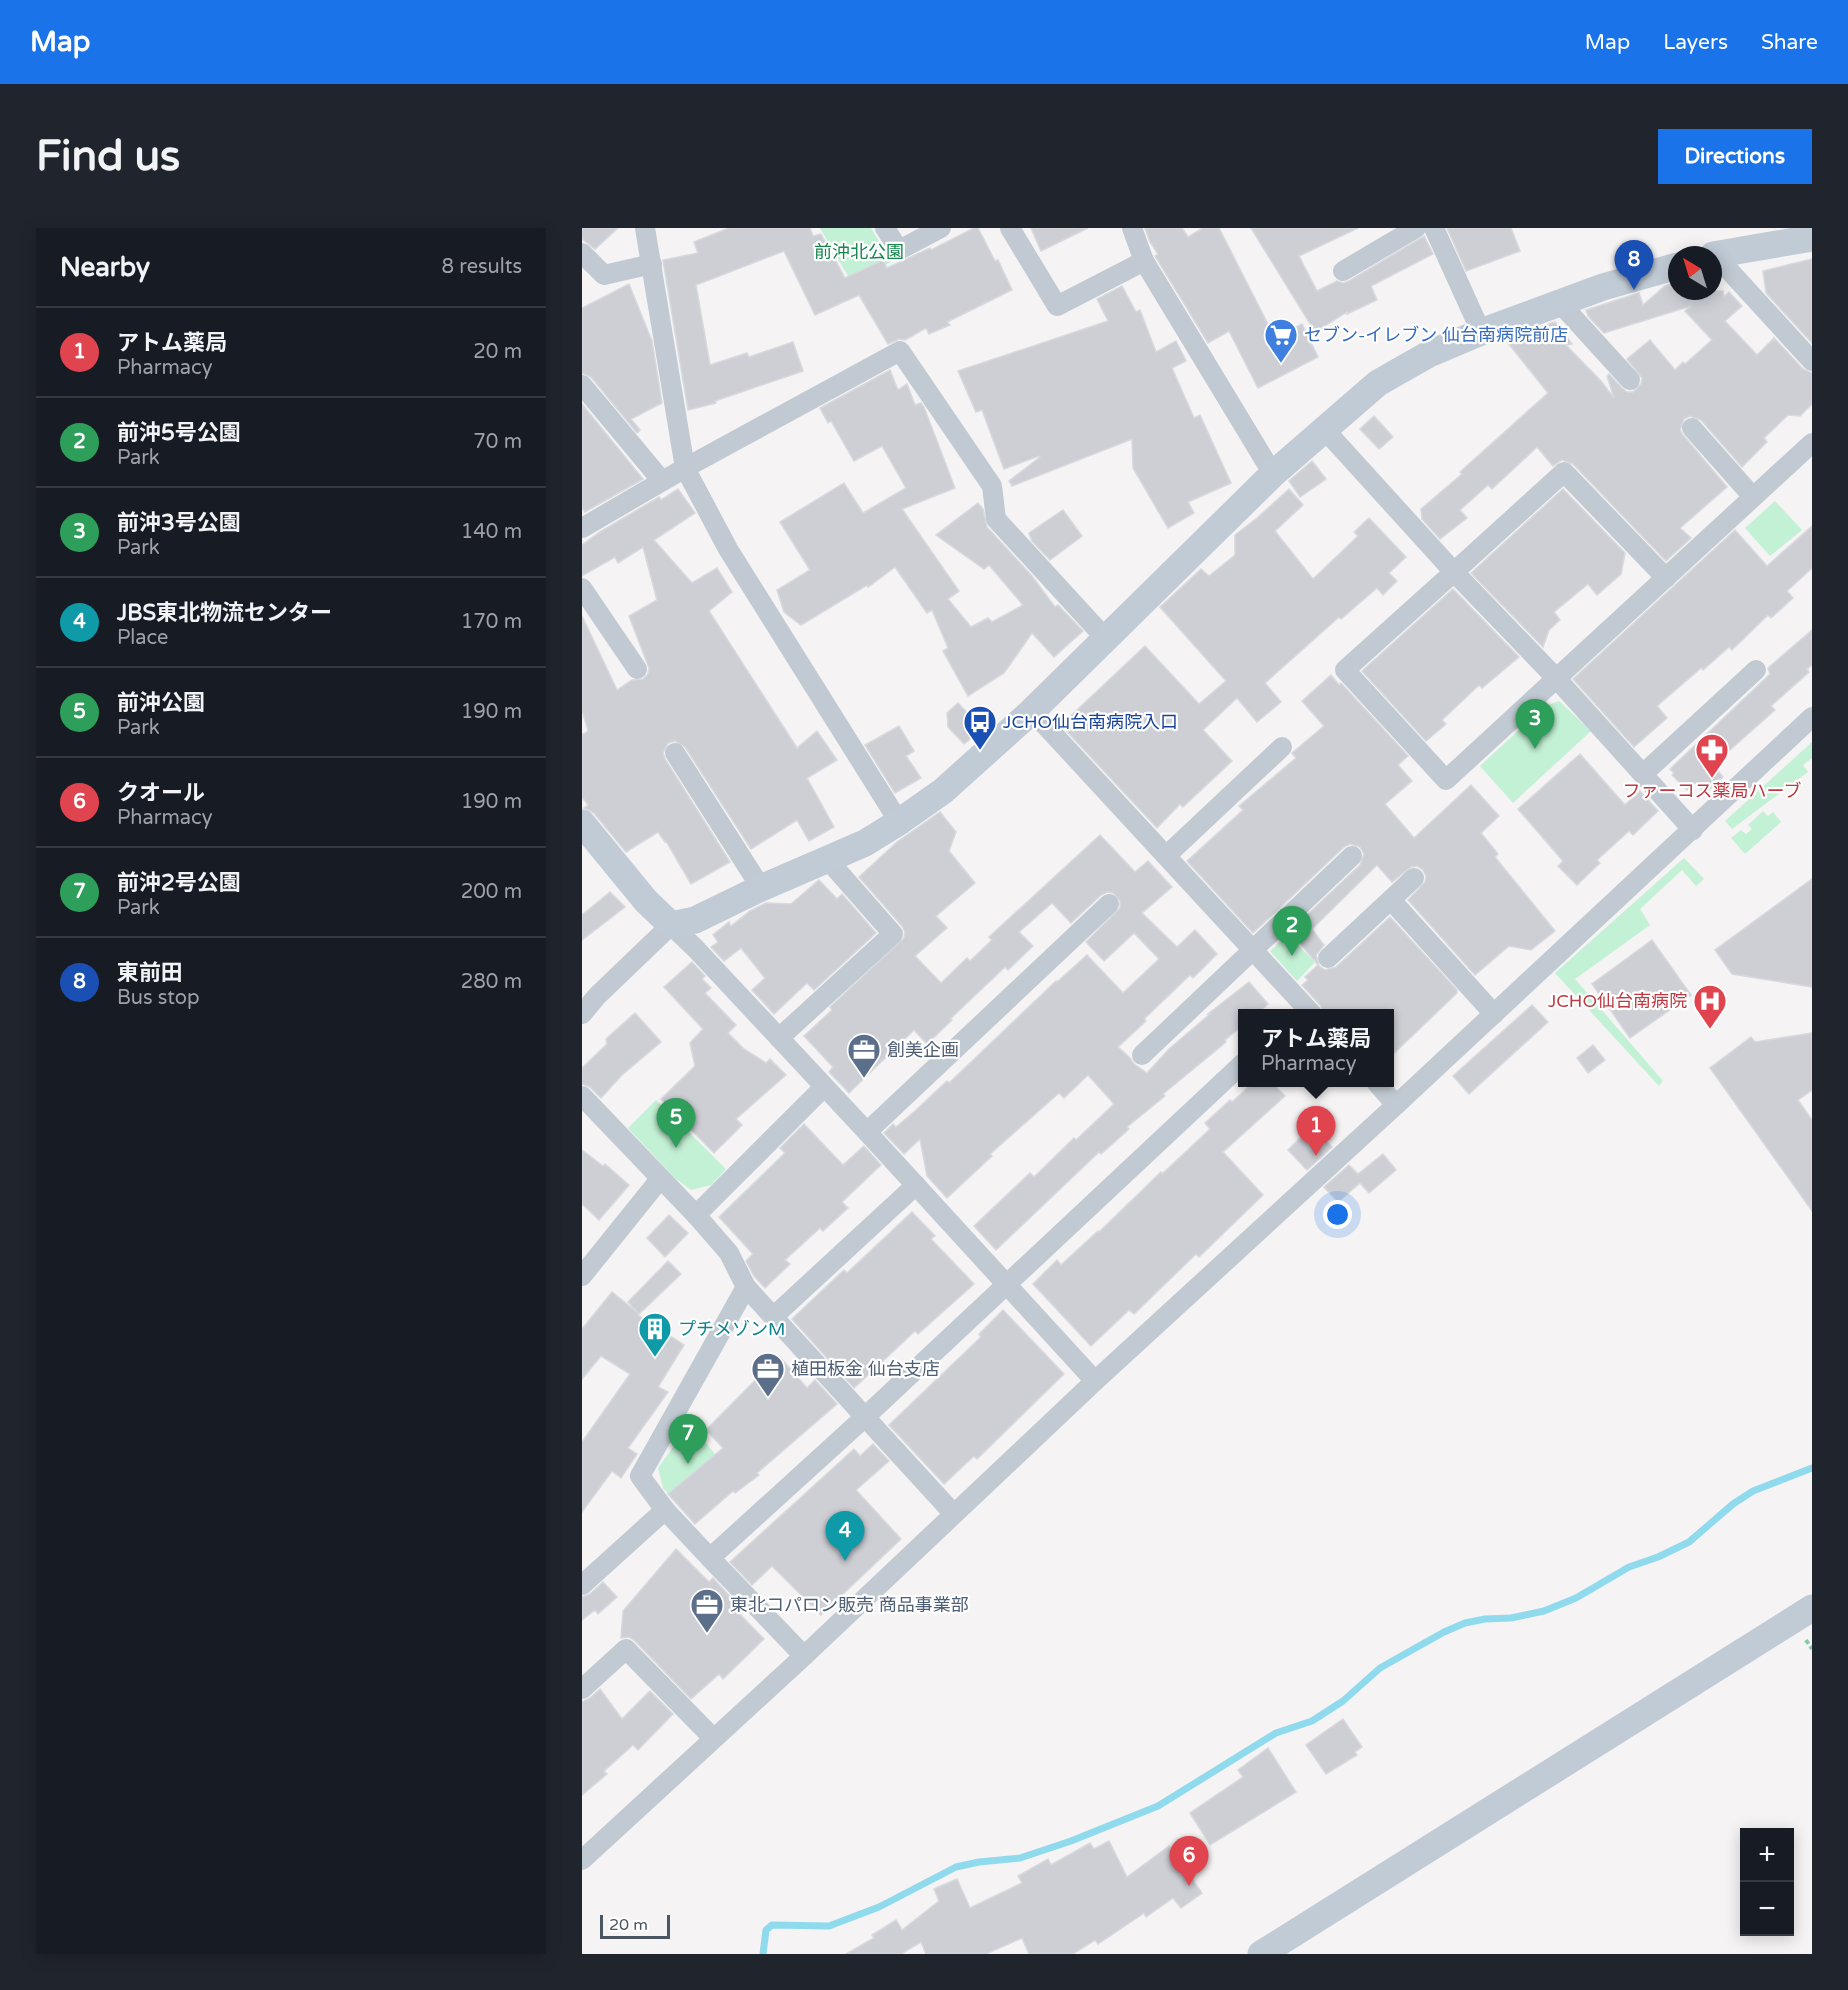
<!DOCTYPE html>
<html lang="en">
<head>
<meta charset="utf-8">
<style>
  body { margin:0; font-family:"Varela Round","Noto Sans JP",sans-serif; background:#20242c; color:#f1f3f6 }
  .controls { position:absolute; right:18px; bottom:18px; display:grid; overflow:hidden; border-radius:0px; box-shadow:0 3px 15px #0003 }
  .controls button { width:54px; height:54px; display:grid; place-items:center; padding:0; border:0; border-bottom:2px solid #363941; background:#171b24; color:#f1f3f6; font:30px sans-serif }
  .compass { position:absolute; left:1086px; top:18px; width:54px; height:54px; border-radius:50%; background:#171b24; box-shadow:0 3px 15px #0003; rotate:322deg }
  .scale { position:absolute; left:18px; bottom:15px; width:70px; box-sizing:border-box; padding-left:6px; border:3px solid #4a5661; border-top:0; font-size:16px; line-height:21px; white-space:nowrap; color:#4a5661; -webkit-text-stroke:4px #fff; paint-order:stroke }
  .you { position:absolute; left:756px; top:987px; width:21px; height:21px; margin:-15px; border:4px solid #fff; border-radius:50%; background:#1a73e8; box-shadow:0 0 0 9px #1a73e833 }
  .badge { display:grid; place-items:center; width:39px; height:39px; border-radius:50%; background:#1a73e8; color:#fff; font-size:20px; font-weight:700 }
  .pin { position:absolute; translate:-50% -50px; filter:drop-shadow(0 2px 3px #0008) }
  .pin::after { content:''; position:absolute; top:32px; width:21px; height:18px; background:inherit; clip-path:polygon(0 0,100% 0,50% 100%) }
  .popup { position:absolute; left:656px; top:781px; width:156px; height:78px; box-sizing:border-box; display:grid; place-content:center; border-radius:0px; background:#171b24; filter:drop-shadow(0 2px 4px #0005); font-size:20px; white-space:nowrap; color:#9ea1a6 }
  .popup b { font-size:22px; color:#f1f3f6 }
  .popup::after { content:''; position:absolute; left:50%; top:100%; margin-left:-12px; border:12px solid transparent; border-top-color:#171b24 }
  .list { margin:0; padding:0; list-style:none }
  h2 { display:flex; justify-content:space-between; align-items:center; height:78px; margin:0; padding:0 24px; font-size:26px }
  h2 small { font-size:20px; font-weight:400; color:#9ea1a6 }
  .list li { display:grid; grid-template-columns:39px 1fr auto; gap:18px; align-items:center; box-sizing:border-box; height:90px; padding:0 24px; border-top:2px solid #363941 }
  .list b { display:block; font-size:22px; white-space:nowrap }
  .list p { margin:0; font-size:20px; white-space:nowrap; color:#9ea1a6 }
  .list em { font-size:20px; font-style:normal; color:#9ea1a6 }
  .map { position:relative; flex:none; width:1230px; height:1726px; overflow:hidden; border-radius:0px }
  header { display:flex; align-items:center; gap:36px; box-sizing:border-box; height:84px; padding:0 30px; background:#1a73e8; color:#fff }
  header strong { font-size:28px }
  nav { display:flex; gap:33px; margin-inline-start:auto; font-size:21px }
  .intro { display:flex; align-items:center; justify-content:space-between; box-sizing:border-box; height:144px; padding:0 36px }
  h1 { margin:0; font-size:42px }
  .button { padding:15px 27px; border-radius:0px; background:#1a73e8; color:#fff; font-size:21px; font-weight:700 }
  main { display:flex; gap:36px; padding:0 36px }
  aside { flex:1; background:#171b24; border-radius:0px; box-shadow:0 3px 15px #0003 }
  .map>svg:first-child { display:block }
  .green { fill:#c3f1d5 }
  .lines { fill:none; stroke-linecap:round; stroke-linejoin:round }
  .stream { stroke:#90daee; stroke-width:7 }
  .building { fill:#cdcfd5; stroke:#d7d9de; stroke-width:1.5 }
  .path { stroke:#7ad0a6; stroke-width:4; stroke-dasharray:4.5 3; stroke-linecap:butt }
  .street { stroke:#c1cad2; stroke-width:20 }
  .secondary { stroke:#c1cbd6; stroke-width:27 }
  .labels { text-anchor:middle; stroke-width:4.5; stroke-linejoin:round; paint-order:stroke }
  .park-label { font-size:18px; fill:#17864f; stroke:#fff }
  .shop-label { font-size:18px; fill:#366cbe; stroke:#fff; text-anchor:start }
  .transit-label { font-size:18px; fill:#164399; stroke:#fff; text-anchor:start }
  .health-label { font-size:18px; fill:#be3a42; stroke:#fff }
  .service-label { font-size:18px; fill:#4e5e75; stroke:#fff; text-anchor:start }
  .culture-label { font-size:18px; fill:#0d838f; stroke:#fff; text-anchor:start }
</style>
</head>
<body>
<header>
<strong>Map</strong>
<nav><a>Map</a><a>Layers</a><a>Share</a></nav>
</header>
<div class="intro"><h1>Find us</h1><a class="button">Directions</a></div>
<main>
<aside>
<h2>Nearby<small>8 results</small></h2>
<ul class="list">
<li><span class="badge" style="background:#e0444e">1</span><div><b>アトム薬局</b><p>Pharmacy</p></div><em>20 m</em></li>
<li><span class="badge" style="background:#2e9e5b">2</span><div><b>前沖5号公園</b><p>Park</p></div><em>70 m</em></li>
<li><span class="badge" style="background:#2e9e5b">3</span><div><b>前沖3号公園</b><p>Park</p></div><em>140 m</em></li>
<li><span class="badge" style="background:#0f9aa8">4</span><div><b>JBS東北物流センター</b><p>Place</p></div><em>170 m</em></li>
<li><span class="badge" style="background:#2e9e5b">5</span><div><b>前沖公園</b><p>Park</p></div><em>190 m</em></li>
<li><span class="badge" style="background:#e0444e">6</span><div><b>クオール</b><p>Pharmacy</p></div><em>190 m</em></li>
<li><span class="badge" style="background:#2e9e5b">7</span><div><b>前沖2号公園</b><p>Park</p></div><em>200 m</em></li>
<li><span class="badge" style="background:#1a4fb4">8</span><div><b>東前田</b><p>Bus stop</p></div><em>280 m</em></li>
</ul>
</aside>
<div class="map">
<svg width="1230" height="1726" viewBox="0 0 1230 1726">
  <rect width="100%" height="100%" fill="#f5f3f3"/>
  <!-- green -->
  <g class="green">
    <polygon points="238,0 289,0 309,34 270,55"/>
    <polygon points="1193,273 1220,302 1188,328 1163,300"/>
    <polygon points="977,473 1009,503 931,575 898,538 963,478"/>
    <polygon points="1230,514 1230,530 1221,537 1226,544 1150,601 1143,593"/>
    <polygon points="1181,583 1186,588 1191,584 1199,594 1163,626 1149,610 1159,602 1164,606 1170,601 1166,597"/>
    <polygon points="1102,630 1122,651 1114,658 1100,642 1058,681 1068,697 993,751 1081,853 1077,858 973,745"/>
    <polygon points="706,707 733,734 715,753 688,723"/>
    <polygon points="74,872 144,941 129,957 109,962 93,950 46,900"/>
    <polygon points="108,1196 138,1232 94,1274 81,1260 76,1240"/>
  </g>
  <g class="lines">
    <!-- stream -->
    <polyline class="stream" points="181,1726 184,1702 190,1697 247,1698 297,1679 374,1639 397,1634 438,1630 489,1613 576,1578 694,1505 730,1493 761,1473 798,1440 862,1404 883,1395 903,1391 929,1390 962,1383 994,1370 1047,1339 1076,1329 1107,1314 1151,1276 1171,1263 1230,1240"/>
  </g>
  <!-- building -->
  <g class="building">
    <polygon points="0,0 36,0 13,21 0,11"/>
    <polygon points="147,0 228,0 231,8 239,6 263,50 301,32 305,40 348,20 349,22 392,0 396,0 413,33 416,32 430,62 365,94 368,97 347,106 344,100 323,112 317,111 306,116 277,67 233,87 202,23 114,57 128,137 165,125 167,129 211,114 221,143 133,173 134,175 106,182 81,32 116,25 112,14"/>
    <polygon points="449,0 506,0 459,23"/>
    <polygon points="563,0 600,0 606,9 621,0 637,0 693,110 720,96 736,129 676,160 647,103 626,115 573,28 576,26 568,14"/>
    <polygon points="669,0 776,0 717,28 735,63 755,53 761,55 767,53 842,8 851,26 789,58 795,72 765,86 765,84 733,104"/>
    <polygon points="865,0 929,0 938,23 884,43"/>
    <polygon points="1230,31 1230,115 1184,65 1181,43"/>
    <polygon points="1095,54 1095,63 1141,63 1142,69 1147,64 1160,78 1143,93 1175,127 1191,111 1192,112 1192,110 1221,141 1230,145 1230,176 1218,188 1206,187 1182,210 1185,214 1160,239 1119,192 1108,188 1102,191 1098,202 1101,207 1145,259 1098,300 1109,310 1084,333 991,236 980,232 971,238 955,219 910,261 906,257 878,282 885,290 858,311 840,291 839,281 880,246 878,244 966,165 926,115 935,107 973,94 990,116 984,117 1019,153 1032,170 1025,148 1027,146 1040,160 1045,164 1051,164 1059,156 1060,150 1045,131 1068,112 1093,142 1101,134 1103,136 1130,112 1103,83 1109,78 1022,105 1006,88 1004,82 1057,65 1061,77 1083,58"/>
    <polygon points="47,56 70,113 80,175 49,191 58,202 55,205 9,149 0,145 0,80"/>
    <polygon points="540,58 554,84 558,82 574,124 594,113 604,133 590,140 612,190 618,187 649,255 606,274 612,285 586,300 551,240 550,211 430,258 427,253 458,229 457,228 422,241 400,182 394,184 376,143 526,93 515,71"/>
    <polygon points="308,142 316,162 325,156 333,177 339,175 342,179 373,260 320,281 377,363 366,371 389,399 406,390 410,394 441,377 407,337 402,341 354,307 396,275 401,281 405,299 450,348 473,379 476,377 501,403 472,429 450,405 422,445 386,468 361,423 366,420 350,382 345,385 313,339 286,359 285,357 219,397 202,384 195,362 228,342 198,294 262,255 281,285 324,260 300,218 272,233 249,193 246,195 238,180"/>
    <polygon points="0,176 61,251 3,284 0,280"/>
    <polygon points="792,188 811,209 797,221 778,201"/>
    <polygon points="730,233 744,251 718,269 707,253"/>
    <polygon points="96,261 113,285 72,312 110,355 135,340 150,364 127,383 215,520 235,503 255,532 225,550 252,599 227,613 215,592 169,621 103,519 93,513 86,515 81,525 83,531 148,634 109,656 84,613 83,614 76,604 44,624 12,585 2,580 6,577 0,569 0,507 6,503 0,482 0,388 35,462 50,452 61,451 66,446 67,440 47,388 75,372 61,319 36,335 33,329 0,348 0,317 18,304 77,269 79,272"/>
    <polygon points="707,261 721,277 693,303 731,351 776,308 772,304 787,290 824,329 807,345 815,353 801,367 795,360 759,391 757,389 683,455 699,474 675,494 655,470 621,502 650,533 601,579 598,576 575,600 479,497 563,418 617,476 644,453 578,379 619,341 627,348 653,327 653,307 675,290"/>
    <polygon points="981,261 1043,325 1039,346 1015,367 1006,356 972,384 978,392 967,402 961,419 889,345"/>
    <polygon points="481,282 500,308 468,332 450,313 447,305"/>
    <polygon points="1230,298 1230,340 1205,363 1211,370 1189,390 1186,387 1150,422 1147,419 1121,442 1119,440 1075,478 1085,490 1052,519 991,451 1153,302 1185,338"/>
    <polygon points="871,361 937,429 900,460 897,457 860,492 864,496 844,513 780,443"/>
    <polygon points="1230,402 1230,437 1225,441 1227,444 1189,478 1193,482 1131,537 1141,549 1127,562 1124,559 1120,562 1113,555 1105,562 1090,547 1092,545 1088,541 1188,446 1186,440"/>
    <polygon points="749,447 757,457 759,455 826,528 816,537 830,553 803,576 832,610 889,557 917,588 899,605 916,626 913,629 973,703 949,722 927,718 893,747 826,672 843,654 844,648 841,642 835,638 829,639 810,654 795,637 730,701 742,717 734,727 737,738 743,742 754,739 808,689 875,762 875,765 807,830 807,786 742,786 739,778 720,757 726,752 723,749 736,737 708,703 778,637 782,626 778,619 768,616 762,619 671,705 605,633 661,582 657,578 714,530 710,525 742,498 720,473"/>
    <polygon points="376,475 401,501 382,516 366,499 365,485"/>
    <polygon points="317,498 332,523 324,528 339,550 313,565 283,517"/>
    <polygon points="998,526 1043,577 1058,563 1076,583 1051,607 1047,603 1015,632 1018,635 995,657 976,638 981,633 936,581"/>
    <polygon points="358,584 374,604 367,623 393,655 354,688 365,700 333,728 359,755 385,730 388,733 410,712 407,709 518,607 553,644 566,633 590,659 560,685 595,719 613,702 635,726 611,750 608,747 562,791 564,793 536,819 548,830 552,836 565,845 587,821 628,786 626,786 667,754 686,776 675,786 660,786 660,798 643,812 644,814 581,866 583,868 545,899 547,901 519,926 517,924 414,1022 392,998 448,945 452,949 492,910 494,912 532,876 506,847 482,870 477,865 460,880 408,926 410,928 365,970 345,948 338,911 322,926 302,905 311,896 314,899 333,883 365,853 367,855 474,753 475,754 505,727 541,765 577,731 552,705 522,733 504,714 538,680 538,673 531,665 525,664 519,667 489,695 470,675 437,704 451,718 426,742 423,739 368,791 370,792 345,816 332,802 267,865 247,844 251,839 222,808 250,782 248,779 322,710 323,704 320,698 277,649 315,614"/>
    <polygon points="1230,651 1230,759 1150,746 1133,722"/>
    <polygon points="237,652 255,671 260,666 294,705 232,762 225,755 192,786 170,762 183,750 159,720 142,733 129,719 136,714 131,707 147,694 149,698 168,683 184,675 209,676"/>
    <polygon points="28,664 43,679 0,712 0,687"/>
    <polygon points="1070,712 1109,767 1048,810 1010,756"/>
    <polygon points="110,734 123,748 120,751 129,760 123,765 154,797 146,805 162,821 184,835 188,831 204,847 154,891 160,897 132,925 79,871 113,838 108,815 121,801 82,759"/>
    <polygon points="950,777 966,794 887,866 871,848"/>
    <polygon points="53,785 79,814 40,847 19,870 8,859 0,856 0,840 25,816 24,811"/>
    <polygon points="1230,805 1230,862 1216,872 1230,892 1230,983 1128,840 1169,809 1173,814"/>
    <polygon points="1011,817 1023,832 1006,845 995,830"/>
    <polygon points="671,855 690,855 703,868 641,924 681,967 617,1029 614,1026 552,1086 547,1082 509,1118 451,1056 475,1032 479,1037 516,1003 517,1004 579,944 580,946 628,901 623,895 648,872 650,874"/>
    <polygon points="222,896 261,937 282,918 299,937 260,974 266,980 241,1003 238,1000 203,1032 208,1036 183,1060 172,1048 164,1033 171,1026 137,989 203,925 198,920"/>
    <polygon points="730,898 750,919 725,942 706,922"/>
    <polygon points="0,922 21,938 23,936 47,957 17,992 0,976"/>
    <polygon points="801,926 814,942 787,965 778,955 756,974 742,959 767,937 776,946"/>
    <polygon points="330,984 353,1008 349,1011 392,1056 336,1106 333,1103 272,1160 210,1091 262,1042 265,1045"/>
    <polygon points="87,987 106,1005 83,1029 65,1010"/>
    <polygon points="86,1033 99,1046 56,1087 102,1117 76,1159 86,1164 46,1220 55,1226 39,1250 30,1243 0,1284 0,1214 48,1146 19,1128 0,1151 0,1101 30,1064 56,1085 46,1074"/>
    <polygon points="421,1082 482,1146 395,1231 392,1228 362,1256 307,1197 399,1109 397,1106"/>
    <polygon points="197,1128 225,1160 233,1152 255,1176 175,1245 177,1247 153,1265 151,1263 113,1296 86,1266 141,1220 124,1202"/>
    <polygon points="291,1216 307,1233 274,1262 319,1311 239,1387 190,1338 170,1357 148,1334 272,1221 278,1228"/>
    <polygon points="94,1321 127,1354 131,1350 153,1374 149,1377 182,1411 141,1451 137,1446 109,1471 53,1413 47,1409 39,1410 41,1383"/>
    <polygon points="21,1354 35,1369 16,1386 13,1382 0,1392 0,1369 8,1366"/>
    <polygon points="18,1461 40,1491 68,1463 91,1486 56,1522 51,1517 22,1543 25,1546 0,1567 0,1474 8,1470"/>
    <polygon points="761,1491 780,1519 773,1524 775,1527 744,1546 724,1517"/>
    <polygon points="686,1520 714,1564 628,1617 608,1585 661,1549 656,1542"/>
    <polygon points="527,1613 545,1649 587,1618 620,1665 599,1680 591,1670 564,1689 562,1685 516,1716 513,1712 491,1726 447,1726 440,1710 404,1726 344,1726 339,1714 319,1726 264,1726 292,1710 290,1707 314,1692 320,1702 357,1673 352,1661 375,1651 388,1680 440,1655 436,1648 466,1631 469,1637 508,1615 512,1621"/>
  </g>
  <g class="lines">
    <!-- path -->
    <polyline class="path" points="1224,1412 1230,1421"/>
    <!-- street -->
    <g class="street">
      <polyline points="303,0 317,22 359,0"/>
      <polyline points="428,0 475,78 562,33"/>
      <polyline points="550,0 562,33 691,246"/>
      <polyline points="852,0 899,104"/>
      <polyline points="0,25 22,47 70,36"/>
      <polyline points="1133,27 1230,133"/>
      <polyline points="761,43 834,0"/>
      <polyline points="978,75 1048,152"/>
      <polyline points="0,157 80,253"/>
      <polyline points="1110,200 1171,269"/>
      <polyline points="743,202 872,344 763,442 864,552 1230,215"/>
      <polyline points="0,300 103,240 63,0"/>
      <polyline points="1084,350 982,244 872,344 974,450 1111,602"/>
      <polyline points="0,360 55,441"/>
      <polyline points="450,483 730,786"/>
      <polyline points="93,525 179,660"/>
      <polyline points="1061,546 1174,442"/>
      <polyline points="317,594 146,321 103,240 318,123 410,258 414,291 524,411"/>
      <polyline points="584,628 700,519"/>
      <polyline points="809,672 912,786"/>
      <polyline points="746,730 832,650"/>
      <polyline points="0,786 15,768 89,697 114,721 285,904 513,1153"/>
      <polyline points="197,810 311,706 246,632"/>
      <polyline points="560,827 770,628"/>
      <polyline points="794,854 814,877"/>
      <polyline points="0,868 114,987 147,1025 164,1059 371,1285"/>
      <polyline points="285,904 527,676"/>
      <polyline points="114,987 242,859"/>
      <polyline points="0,1048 78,951"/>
      <polyline points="191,1089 334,957"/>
      <polyline points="128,1330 83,1282 58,1248 164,1059"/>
      <polyline points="0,1357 83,1282"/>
      <polyline points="222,1428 128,1330 283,1189 660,836"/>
      <polyline points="0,1461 44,1421 131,1510"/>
      <polyline points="0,1632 222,1428 513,1153 814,877 1230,489"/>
    </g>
    <!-- secondary -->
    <g class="secondary">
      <polyline points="1131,27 1230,10"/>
      <polyline points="0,595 64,673 89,697 113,692 179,660 283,615 317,594 361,563 450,483 691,246 796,155 847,126 899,104 1021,59 1095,38"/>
      <polyline points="679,1726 1230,1380"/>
    </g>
  </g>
  <!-- icons -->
  <defs>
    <g id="supermarket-pin" transform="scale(1.725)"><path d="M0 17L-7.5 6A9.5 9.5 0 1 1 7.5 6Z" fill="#3f7fe0" stroke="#fff"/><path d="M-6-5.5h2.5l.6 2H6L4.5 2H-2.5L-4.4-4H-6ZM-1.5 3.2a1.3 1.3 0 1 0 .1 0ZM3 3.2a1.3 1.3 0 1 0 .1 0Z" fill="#fff"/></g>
    <g id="bus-pin" transform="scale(1.725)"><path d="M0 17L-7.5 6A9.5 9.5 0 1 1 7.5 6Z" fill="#1a4fb4" stroke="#fff"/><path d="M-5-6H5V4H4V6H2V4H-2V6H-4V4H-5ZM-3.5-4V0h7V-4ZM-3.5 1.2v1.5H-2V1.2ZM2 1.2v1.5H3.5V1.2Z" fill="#fff"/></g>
    <g id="pharmacy-pin" transform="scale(1.725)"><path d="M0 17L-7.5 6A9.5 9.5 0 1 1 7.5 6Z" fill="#e0444e" stroke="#fff"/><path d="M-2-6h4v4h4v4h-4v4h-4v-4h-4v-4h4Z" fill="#fff"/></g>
    <g id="hospital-pin" transform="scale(1.725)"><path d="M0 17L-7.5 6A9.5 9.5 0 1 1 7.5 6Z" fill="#e0444e" stroke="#fff"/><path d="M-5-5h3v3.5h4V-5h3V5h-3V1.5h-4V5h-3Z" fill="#fff"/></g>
    <g id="office-pin" transform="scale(1.725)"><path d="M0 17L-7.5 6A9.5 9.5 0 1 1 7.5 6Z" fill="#5c6f8a" stroke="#fff"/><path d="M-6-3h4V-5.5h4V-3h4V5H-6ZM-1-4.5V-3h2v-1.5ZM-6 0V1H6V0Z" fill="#fff"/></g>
    <g id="building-pin" transform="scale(1.725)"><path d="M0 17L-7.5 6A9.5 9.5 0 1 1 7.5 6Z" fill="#0f9aa8" stroke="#fff"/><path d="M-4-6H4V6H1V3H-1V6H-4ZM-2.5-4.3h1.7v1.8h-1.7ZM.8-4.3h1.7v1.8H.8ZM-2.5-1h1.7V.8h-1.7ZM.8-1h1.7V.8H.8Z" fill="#fff"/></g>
  </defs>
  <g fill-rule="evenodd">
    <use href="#supermarket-pin" x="699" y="107"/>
    <use href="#bus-pin" x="398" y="494"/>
    <use href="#pharmacy-pin" x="1130" y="522"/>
    <use href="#hospital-pin" x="1128" y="773"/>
    <use href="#office-pin" x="282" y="822"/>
    <use href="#building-pin" x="73" y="1101"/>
    <use href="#office-pin" x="186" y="1141"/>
    <use href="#office-pin" x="125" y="1377"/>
  </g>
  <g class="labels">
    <!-- park labels -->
    <g class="park-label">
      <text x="277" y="30">前沖北公園</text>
    </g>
    <!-- shop labels -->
    <g class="shop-label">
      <text x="722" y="113">セブン-イレブン 仙台南病院前店</text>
    </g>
    <!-- transit labels -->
    <g class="transit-label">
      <text x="421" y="500">JCHO仙台南病院入口</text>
    </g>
    <!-- health labels -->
    <g class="health-label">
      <text x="1130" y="569">ファーコス薬局ハーブ</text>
      <text x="1105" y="779" text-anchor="end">JCHO仙台南病院</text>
    </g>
    <!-- service labels -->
    <g class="service-label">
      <text x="305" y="828">創美企画</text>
      <text x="209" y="1147">植田板金 仙台支店</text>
      <text x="148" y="1383">東北コパロン販売 商品事業部</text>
    </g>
    <!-- culture labels -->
    <g class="culture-label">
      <text x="96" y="1107">プチメゾンM</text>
    </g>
  </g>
</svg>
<div class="controls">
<button>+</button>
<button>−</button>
</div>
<svg class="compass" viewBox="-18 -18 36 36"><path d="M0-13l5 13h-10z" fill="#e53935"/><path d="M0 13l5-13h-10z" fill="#9ea1a6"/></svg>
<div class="scale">20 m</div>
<div class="you"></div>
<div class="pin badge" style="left:734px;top:928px;background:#e0444e">1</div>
<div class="popup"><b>アトム薬局</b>Pharmacy</div>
<div class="pin badge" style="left:710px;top:728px;background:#2e9e5b">2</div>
<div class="pin badge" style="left:953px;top:521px;background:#2e9e5b">3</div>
<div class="pin badge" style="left:263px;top:1333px;background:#0f9aa8">4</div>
<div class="pin badge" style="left:94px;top:920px;background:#2e9e5b">5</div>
<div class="pin badge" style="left:607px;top:1658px;background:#e0444e">6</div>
<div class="pin badge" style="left:106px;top:1236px;background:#2e9e5b">7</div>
<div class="pin badge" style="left:1052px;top:62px;background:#1a4fb4">8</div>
</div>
</main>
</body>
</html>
